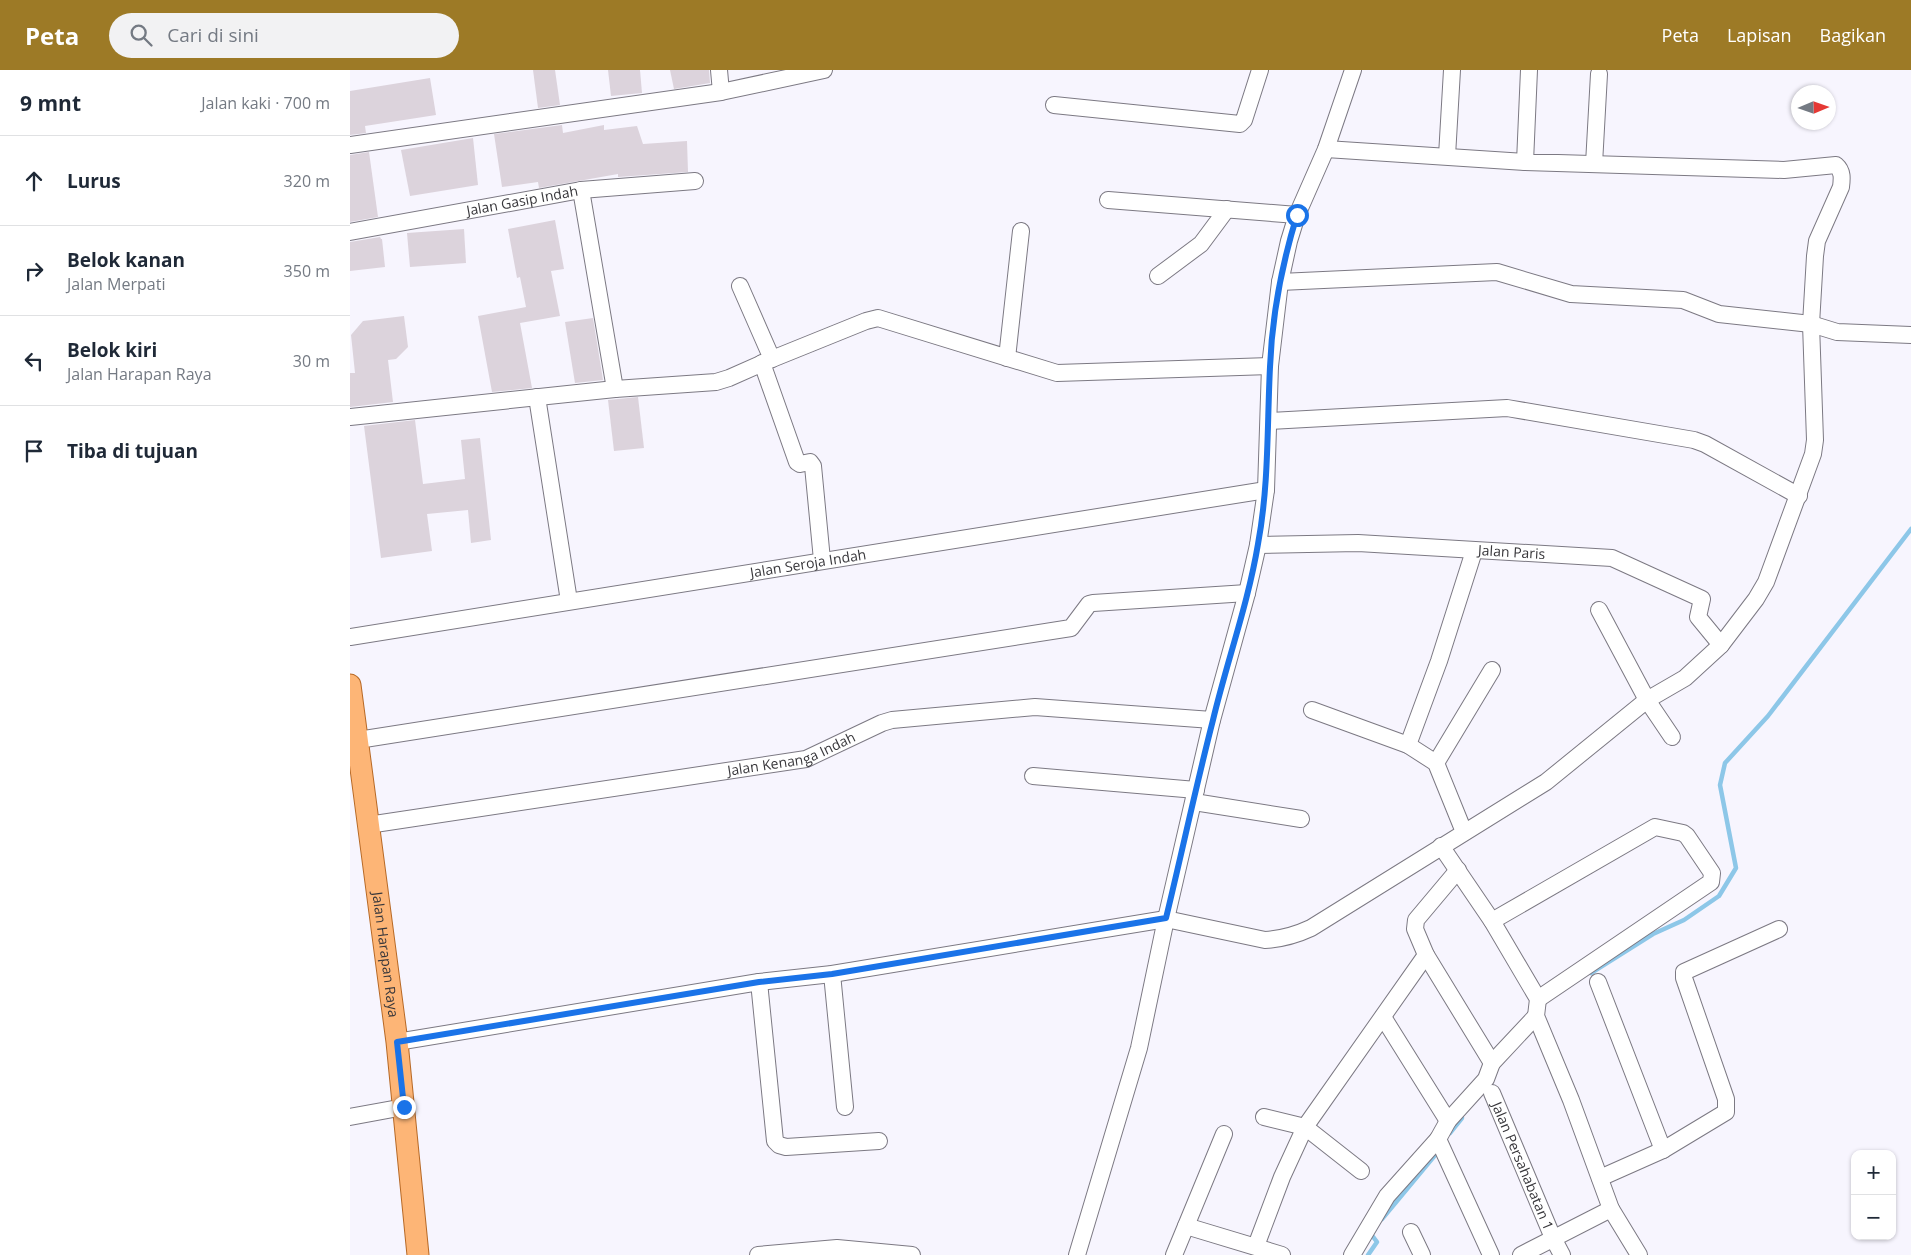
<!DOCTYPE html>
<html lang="id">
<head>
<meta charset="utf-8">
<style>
  body { margin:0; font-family:"Open Sans",sans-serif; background:#f2f2f3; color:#1f2937 }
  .controls { position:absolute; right:15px; bottom:15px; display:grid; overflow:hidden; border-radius:10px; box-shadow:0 1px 4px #0004 }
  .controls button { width:45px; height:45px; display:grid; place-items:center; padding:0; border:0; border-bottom:1px solid #e0e1e3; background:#fff; color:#1f2937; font:25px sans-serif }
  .compass { position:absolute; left:1441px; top:15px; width:45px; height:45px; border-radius:50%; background:#fff; box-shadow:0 1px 4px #0004; rotate:88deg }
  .stop { position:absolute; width:15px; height:15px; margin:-11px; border:4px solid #1a73e8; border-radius:50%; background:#fff }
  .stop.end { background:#1a73e8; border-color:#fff; box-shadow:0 1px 5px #0008 }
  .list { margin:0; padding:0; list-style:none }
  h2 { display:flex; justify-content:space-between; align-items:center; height:65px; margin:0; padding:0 20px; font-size:21px }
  h2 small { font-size:16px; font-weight:400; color:#747a83 }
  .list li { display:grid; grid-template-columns:32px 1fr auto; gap:15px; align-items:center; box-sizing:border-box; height:90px; padding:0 20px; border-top:1px solid #e0e1e3 }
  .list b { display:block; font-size:19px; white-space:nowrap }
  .list p { margin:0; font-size:16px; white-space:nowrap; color:#747a83 }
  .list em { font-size:16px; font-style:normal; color:#747a83 }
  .icon { flex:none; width:28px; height:28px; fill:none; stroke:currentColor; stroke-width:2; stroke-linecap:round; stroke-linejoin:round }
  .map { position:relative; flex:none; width:1561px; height:1185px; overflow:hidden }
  header { display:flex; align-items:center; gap:30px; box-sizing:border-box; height:70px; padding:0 25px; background:#9d7a26; color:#fff }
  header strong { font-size:24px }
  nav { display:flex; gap:28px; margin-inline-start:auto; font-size:18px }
  .search { width:350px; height:45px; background:#f2f2f3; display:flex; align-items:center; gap:12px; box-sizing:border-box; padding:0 18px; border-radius:28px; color:#747a83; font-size:19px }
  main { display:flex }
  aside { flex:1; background:#fff }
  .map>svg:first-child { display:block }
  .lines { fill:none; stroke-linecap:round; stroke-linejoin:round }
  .stream { stroke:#8dc7e8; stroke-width:4.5 }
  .building { fill:#dcd3dc }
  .minor-casing { stroke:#7c7983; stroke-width:18 }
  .major-casing { stroke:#b76926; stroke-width:23 }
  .minor { stroke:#fff; stroke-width:16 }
  .major { stroke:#fdb576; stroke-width:21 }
  .route { stroke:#1a73e8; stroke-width:6 }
  .labels { text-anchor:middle; stroke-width:5; stroke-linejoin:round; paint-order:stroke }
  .street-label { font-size:14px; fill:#38373b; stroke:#fff }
</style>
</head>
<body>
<header>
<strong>Peta</strong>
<div class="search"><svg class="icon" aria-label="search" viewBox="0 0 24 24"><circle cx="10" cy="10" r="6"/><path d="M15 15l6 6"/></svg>Cari di sini</div>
<nav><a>Peta</a><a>Lapisan</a><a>Bagikan</a></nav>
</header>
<main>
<aside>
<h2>9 mnt<small>Jalan kaki · 700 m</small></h2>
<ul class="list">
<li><svg class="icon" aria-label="ahead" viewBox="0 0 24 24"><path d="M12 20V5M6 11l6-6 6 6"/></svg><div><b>Lurus</b></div><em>320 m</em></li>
<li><svg class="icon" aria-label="right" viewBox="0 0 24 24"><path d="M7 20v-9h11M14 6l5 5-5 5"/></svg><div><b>Belok kanan</b><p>Jalan Merpati</p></div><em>350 m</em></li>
<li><svg class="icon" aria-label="left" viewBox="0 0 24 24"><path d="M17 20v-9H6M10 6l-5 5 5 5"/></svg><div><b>Belok kiri</b><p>Jalan Harapan Raya</p></div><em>30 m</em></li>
<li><svg class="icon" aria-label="arrive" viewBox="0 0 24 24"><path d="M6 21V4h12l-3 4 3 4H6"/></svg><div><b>Tiba di tujuan</b></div></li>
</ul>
</aside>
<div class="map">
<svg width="1561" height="1185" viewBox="0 0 1561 1185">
  <rect width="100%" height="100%" fill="#f7f5fe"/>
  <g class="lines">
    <!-- stream -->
    <g class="stream">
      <polyline points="1241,903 1303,864 1334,850 1369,826 1386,798 1370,715 1375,693 1418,646 1561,459"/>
      <polyline points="1100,1063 1112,1048"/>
      <polyline points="1032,1149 1086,1084"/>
      <polyline points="1018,1185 1027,1172 1021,1164 1023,1162"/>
    </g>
  </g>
  <!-- building -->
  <g class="building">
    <polygon points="183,0 205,0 210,35 188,38"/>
    <polygon points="258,0 290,0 292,23 261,26"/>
    <polygon points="320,0 359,0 360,13 324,19"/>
    <polygon points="80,8 86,45 15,56 16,63 0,65 0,21"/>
    <polygon points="212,55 213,63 254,55 254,60 287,56 293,74 337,71 338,102 268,107 268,104 189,118 188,112 152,117 144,64"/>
    <polygon points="123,68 128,115 60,126 51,80"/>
    <polygon points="19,82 28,147 0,152 0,85"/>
    <polygon points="205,150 214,199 201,201 210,246 170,253 182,318 142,322 128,246 176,237 170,207 167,208 158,159"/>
    <polygon points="114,159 116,193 60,197 57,163"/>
    <polygon points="30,167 31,169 32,169 35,197 0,201 0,172"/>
    <polygon points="54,246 58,277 46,289 38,290 43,332 0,337 0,303 5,303 1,265 13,251"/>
    <polygon points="243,248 253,310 225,313 215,252"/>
    <polygon points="288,327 294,378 264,381 258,330"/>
    <polygon points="65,350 73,414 115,409 111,370 130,368 141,470 121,473 118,440 77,444 82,481 31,488 14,356"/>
  </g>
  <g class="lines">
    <!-- minor casing -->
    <g class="minor-casing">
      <g id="minor">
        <polyline points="369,0 371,22"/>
        <polyline points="704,35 890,54 894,50 910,0"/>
        <polyline points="0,75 371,22 474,0"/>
        <polyline points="1097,86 1102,0"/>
        <polyline points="1175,92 1179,0"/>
        <polyline points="1244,94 1249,4"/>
        <polyline points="231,120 265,319"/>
        <polyline points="758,130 947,145"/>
        <path id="s1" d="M0,162l231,-42 114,-9"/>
        <polyline points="808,206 851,174 877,139"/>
        <polyline points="930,212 1147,202 1221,224 1333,230 1369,244 1461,254 1487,262 1561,265"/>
        <polyline points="390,216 422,289"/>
        <polyline points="657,288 671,161"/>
        <polyline points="412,293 447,392 450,394 460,392 463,396 472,490"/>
        <polyline points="187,327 219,531"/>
        <polyline points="0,347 265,319 366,312 379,308 422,289 516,251 528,248 707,303 920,296"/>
        <polyline points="919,351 1157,338 1344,370 1355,374 1449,426"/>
        <path id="s2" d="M908,475l100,-2 254,15 90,41 -4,18 23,28"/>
        <polyline points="1249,540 1297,630 1322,667"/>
        <path id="s3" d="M0,567l916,-147"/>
        <polyline points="962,640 1058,675 1086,693 1114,762"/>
        <polyline points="8,670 721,558 739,534 743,533 897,523"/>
        <polyline points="1058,675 1089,591 1124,481"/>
        <polyline points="1086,693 1142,600"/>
        <polyline points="683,706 846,720"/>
        <polyline points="844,732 951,749"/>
        <path id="s4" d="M18,755l438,-66 76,-36 10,-3 143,-13 177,13"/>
        <polyline points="1091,776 1142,851 1188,929 1186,946 1221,1030 1261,1139 1289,1185"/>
        <polyline points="1142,851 1305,757 1333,763 1337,766 1362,803 1361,812 1188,929"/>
        <polyline points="1076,885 1142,993"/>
        <polyline points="482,904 495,1037"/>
        <polyline points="409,912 425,1071 429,1075 436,1077 529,1071"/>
        <polyline points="1248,912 1313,1080"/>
        <polyline points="1033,947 1098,1051"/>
        <path d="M47,972l362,-60 73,-8 334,-55 99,21c17,-1 31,-5 46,-12l235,-146 101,-82 38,-22 36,-33 35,-46 10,-17 47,-128 2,-14 -4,-116 4,-68 2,-15 24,-54c1,-8 2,-16 -5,-22l-52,5 -259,-8 -199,-13"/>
        <path id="s5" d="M1142,1023l61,145 9,17"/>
        <polyline points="0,1047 54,1037"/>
        <polyline points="914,1047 955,1057 1011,1101"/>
        <polyline points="1088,1069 1141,1185"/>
        <polyline points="1250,1108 1313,1080 1376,1042 1376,1029 1334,908 1334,902 1429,859"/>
        <polyline points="836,1156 932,1185"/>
        <polyline points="1061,1162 1072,1185"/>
        <polyline points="906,1176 932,1107 955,1057 1076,885 1065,859 1066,850 1108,800"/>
        <polyline points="408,1185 487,1178 562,1185"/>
        <polyline points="727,1185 789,978 816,849 862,650 897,523 908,475 916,420 920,296 930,212 939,171 947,145 976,79 1003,0"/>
        <polyline points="824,1185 874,1064"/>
        <polyline points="1002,1185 1037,1126 1088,1069 1098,1051 1136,1009 1142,993 1186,946"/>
        <polyline points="1171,1185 1261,1139"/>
      </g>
    </g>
    <!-- major casing -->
    <g class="major-casing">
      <g id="major">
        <path id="s6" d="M0,615l47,357 21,213"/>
      </g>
    </g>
    <!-- minor -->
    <use href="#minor" class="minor"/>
    <!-- major -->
    <use href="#major" class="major"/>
  </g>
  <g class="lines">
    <!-- route -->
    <path class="route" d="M54,1037l-7,-65 362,-60 73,-8 334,-56c16,-66 30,-132 47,-198 14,-59 35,-116 45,-176 11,-59 9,-118 12,-177 2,-52 12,-103 27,-152"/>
  </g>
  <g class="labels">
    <!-- street labels -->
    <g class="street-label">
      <text dy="5" stroke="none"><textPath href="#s1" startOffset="175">Jalan Gasip Indah</textPath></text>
      <text dy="5" stroke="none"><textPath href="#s2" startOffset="254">Jalan Paris</textPath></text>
      <text dy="5" stroke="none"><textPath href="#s3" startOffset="464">Jalan Seroja Indah</textPath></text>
      <text dy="5" stroke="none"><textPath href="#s4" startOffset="430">Jalan Kenanga Indah</textPath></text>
      <text dy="5" stroke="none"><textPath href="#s6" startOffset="272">Jalan Harapan Raya</textPath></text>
      <text dy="5" stroke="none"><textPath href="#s5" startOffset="79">Jalan Persahabatan 1</textPath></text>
    </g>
  </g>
</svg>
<div class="controls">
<button>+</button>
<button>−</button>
</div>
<svg class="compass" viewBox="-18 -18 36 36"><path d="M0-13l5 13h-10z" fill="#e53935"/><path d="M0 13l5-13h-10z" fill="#747a83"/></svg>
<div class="stop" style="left:947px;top:145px"></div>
<div class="stop end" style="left:54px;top:1037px"></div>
</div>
</main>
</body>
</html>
